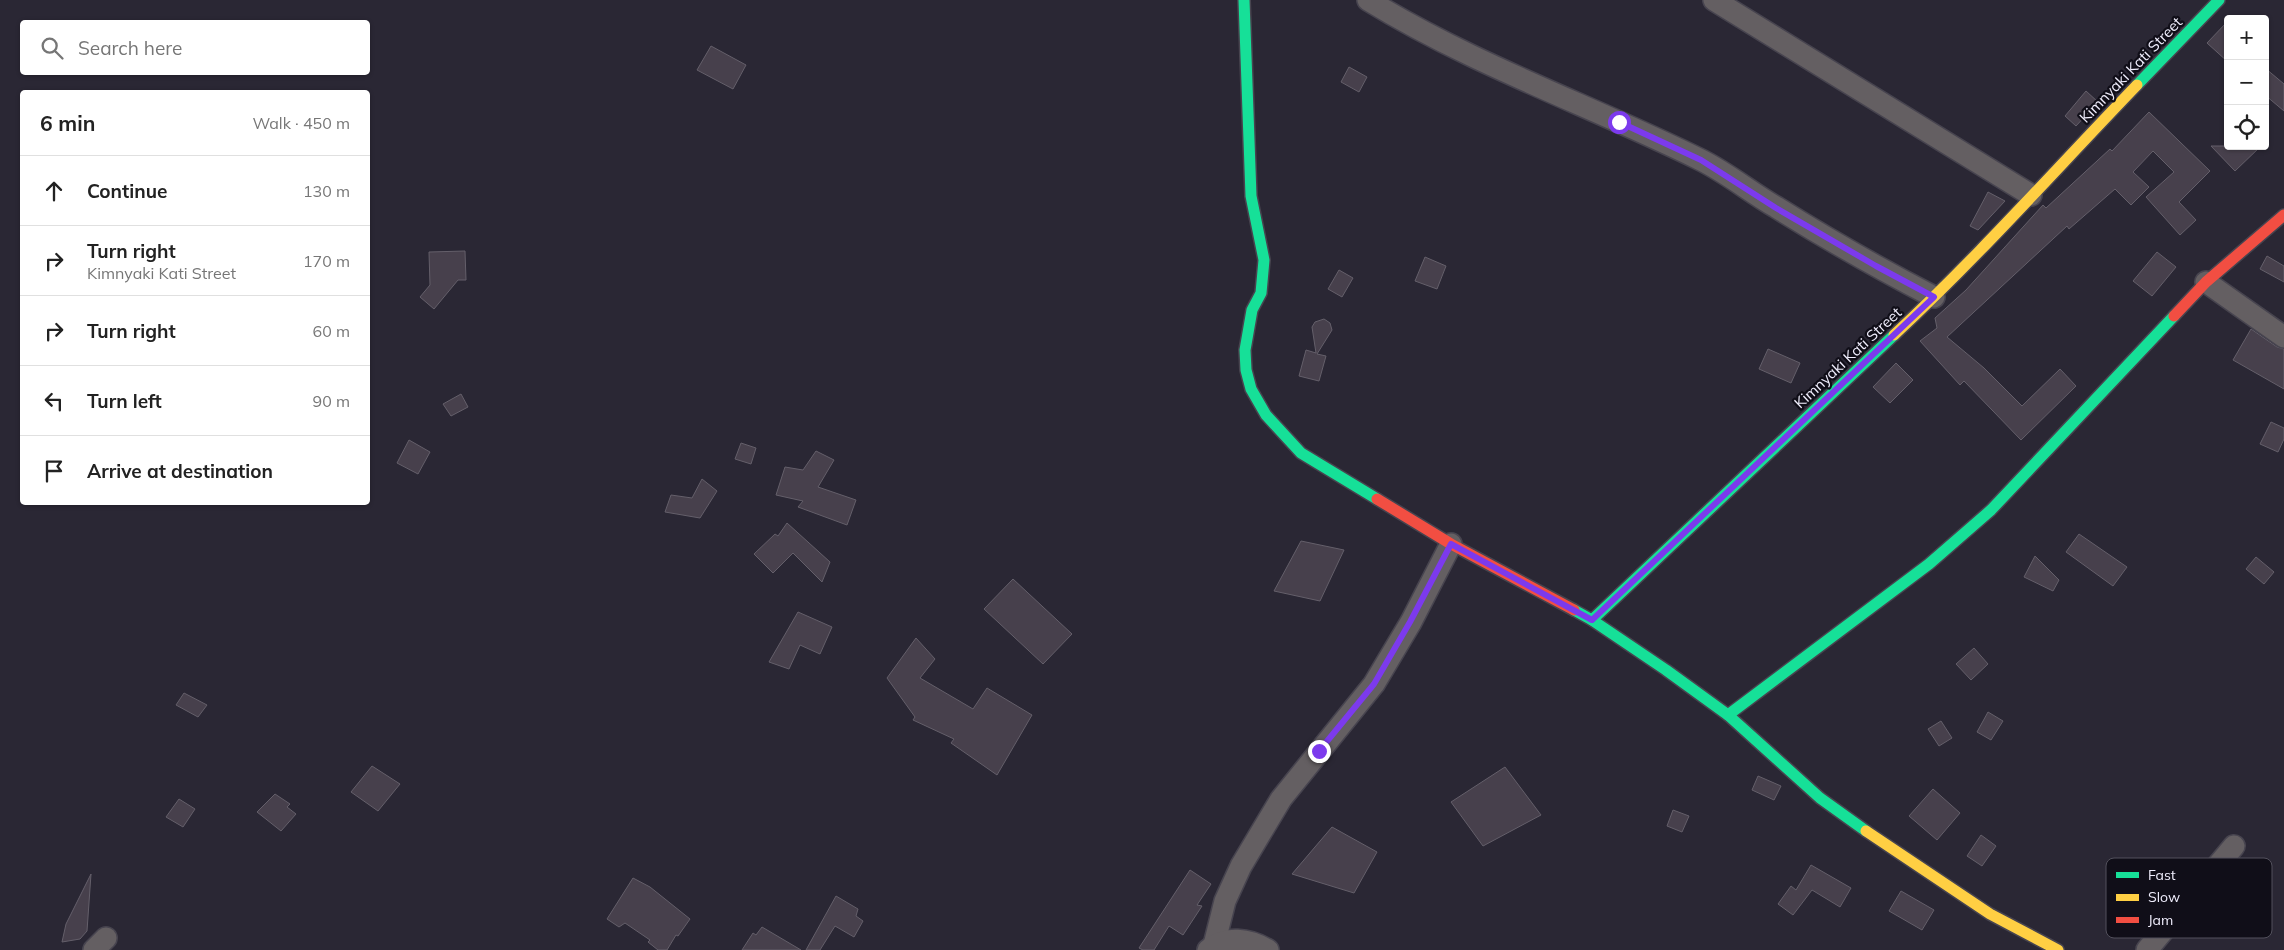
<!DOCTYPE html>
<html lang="en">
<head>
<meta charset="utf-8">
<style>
  body { margin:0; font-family:Mulish,sans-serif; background:#f6f6f6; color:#222 }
  .controls { position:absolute; right:15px; top:15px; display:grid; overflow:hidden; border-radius:5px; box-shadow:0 1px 4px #0004 }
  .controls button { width:45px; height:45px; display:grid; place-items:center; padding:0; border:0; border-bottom:1px solid #e0e0e0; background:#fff; color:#222; font:25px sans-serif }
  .stop { position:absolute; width:15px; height:15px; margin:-11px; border:4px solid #7c3aed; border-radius:50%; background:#fff }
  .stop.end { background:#7c3aed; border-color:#fff; box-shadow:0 1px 5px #0008 }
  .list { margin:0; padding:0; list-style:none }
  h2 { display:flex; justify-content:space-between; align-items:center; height:65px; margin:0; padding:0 20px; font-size:21px }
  h2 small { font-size:16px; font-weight:400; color:#767676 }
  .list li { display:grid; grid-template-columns:32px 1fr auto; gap:15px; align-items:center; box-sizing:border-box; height:70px; padding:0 20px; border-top:1px solid #e0e0e0 }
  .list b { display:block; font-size:19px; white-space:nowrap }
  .list p { margin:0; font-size:16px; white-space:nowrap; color:#767676 }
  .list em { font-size:16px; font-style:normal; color:#767676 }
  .icon { flex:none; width:28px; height:28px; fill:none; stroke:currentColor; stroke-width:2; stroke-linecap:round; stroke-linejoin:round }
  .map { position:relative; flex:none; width:2284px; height:950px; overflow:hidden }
  .search { position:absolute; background:#fff; box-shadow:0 1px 4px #0004; left:20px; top:20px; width:350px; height:55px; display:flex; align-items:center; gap:12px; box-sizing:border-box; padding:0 18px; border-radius:5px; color:#767676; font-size:19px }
  .panel { position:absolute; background:#fff; box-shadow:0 1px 4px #0004; left:20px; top:90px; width:350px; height:415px; border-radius:5px }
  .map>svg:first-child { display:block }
  .building { fill:#47404c; stroke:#645f6a }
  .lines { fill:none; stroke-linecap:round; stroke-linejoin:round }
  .street-casing { stroke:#47444f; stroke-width:24 }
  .fast-casing { stroke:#47444f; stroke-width:14 }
  .slow-casing { stroke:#47444f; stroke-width:14 }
  .jam-casing { stroke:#47444f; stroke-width:14 }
  .street { stroke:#645f62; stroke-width:21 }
  .fast { stroke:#16e098; stroke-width:11 }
  .slow { stroke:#ffcf43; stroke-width:11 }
  .jam { stroke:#f24e42; stroke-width:11 }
  .route { stroke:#7c3aed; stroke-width:6 }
  .labels { text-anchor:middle; stroke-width:4.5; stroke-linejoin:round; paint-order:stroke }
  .street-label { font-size:15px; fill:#f0eefd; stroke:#100e18 }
  .key { fill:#100e18; stroke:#53515d; stroke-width:1 }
  .key-label { font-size:14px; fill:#f0eefd }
</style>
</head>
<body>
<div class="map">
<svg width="2284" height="950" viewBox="0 0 2284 950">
  <rect width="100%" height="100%" fill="#2a2734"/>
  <!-- building -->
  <g class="building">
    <polygon points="2228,21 2228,62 2207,43"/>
    <polygon points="711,46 746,65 733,89 697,70"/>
    <polygon points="1349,67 1367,77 1359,92 1341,82"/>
    <polygon points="2265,68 2284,84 2284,111 2265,95"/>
    <polygon points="2086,91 2098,102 2076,126 2065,116"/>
    <polygon points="2149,112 2210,171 2179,202 2196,220 2180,235 2146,197 2174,172 2153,151 2133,172 2149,187 2131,205 2115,189 2069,229 2067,226 1947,337 1984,368 2022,406 2060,369 2076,386 2021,440 1964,381 1960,385 1920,341 1937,328 1935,318 1966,290 2043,205 2046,208 2110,149 2112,151"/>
    <polygon points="2211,146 2261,146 2235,171"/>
    <polygon points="1988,192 2005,201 1978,230 1970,226"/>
    <polygon points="465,251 466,280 458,280 434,309 420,297 430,285 429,252"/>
    <polygon points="2157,252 2176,267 2152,296 2133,281"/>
    <polygon points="2267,256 2284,266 2284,282 2260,269"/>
    <polygon points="1425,257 1446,266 1437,289 1415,281"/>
    <polygon points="1339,270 1353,278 1342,297 1328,289"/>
    <polygon points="1324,319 1330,323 1332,330 1317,354 1326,356 1319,381 1299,376 1306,350 1316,353 1312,327 1315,322"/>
    <polygon points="2251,329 2277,347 2284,349 2284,389 2233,360"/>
    <polygon points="1768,349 1800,363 1791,383 1759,369"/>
    <polygon points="1896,363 1913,380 1890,403 1873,387"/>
    <polygon points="461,394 468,407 451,416 443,404"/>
    <polygon points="2271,422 2284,428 2284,439 2278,452 2260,444"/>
    <polygon points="409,440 430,452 418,474 397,463"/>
    <polygon points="741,443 756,448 751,464 735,459"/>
    <polygon points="816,451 834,460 818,487 856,500 847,525 798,507 803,501 776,495 785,467 803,470"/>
    <polygon points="702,479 717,491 700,518 665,512 671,495 692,498"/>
    <polygon points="787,523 830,562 822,582 793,553 773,573 754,554 775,534 778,536"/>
    <polygon points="2079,534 2127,567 2113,586 2066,552"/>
    <polygon points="1301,541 1344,550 1320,601 1274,591"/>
    <polygon points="2035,556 2059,580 2053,591 2024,577"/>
    <polygon points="2256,557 2274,572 2264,584 2246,569"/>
    <polygon points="1013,579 1072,634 1043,664 984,609"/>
    <polygon points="798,612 832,627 820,654 800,645 789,669 769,662"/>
    <polygon points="916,638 935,659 920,678 973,709 987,688 1032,715 997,775 951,743 954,739 913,720 915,717 887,678"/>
    <polygon points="1974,648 1988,664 1971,680 1956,664"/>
    <polygon points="184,693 207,705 198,717 176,705"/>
    <polygon points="1988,712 2003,721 1991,740 1977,732"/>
    <polygon points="1941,721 1952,738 1939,746 1928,729"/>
    <polygon points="372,766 400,784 378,811 351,792"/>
    <polygon points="1505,767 1541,815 1483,846 1451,802"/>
    <polygon points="1758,776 1781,786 1774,800 1752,790"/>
    <polygon points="1933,789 1960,813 1937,840 1909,816"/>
    <polygon points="275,794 290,804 287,807 296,814 281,831 257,812"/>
    <polygon points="179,799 195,809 183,827 166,817"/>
    <polygon points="1673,810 1689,816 1682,832 1667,826"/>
    <polygon points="1332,827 1377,852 1354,893 1292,874"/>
    <polygon points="1981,835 1996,846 1982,866 1967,856"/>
    <polygon points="1811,865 1851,888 1840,907 1812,890 1793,915 1778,904 1791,886 1796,890"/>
    <polygon points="1190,870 1211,884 1197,905 1202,906 1183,935 1169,926 1154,950 1143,950 1139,948"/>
    <polygon points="91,874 87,931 80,939 62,942 66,924"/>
    <polygon points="633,878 650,887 690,919 678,936 676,935 667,950 658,950 648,942 650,940 625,923 619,927 607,919"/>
    <polygon points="1901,891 1934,910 1922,930 1889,911"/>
    <polygon points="836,896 858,909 856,916 863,921 854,937 835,926 820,950 806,950"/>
    <polygon points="762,927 801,950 742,950 753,933 756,935"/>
  </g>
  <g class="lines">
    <!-- street casing -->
    <g class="street-casing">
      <g id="street">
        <path d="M1368,0c104,64 221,105 331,159 27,13 51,33 77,48 51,32 104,62 158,90"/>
        <polyline points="1714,0 2031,195"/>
        <polyline points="2206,282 2284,337"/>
        <polyline points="1214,945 1225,901 1241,866 1281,799 1374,684 1411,622 1451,544"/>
        <polyline points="94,950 106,938"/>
        <path d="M1208,950c17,-15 42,-11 60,0"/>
        <polyline points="2147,950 2234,846"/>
      </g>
    </g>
    <!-- fast casing -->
    <g class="fast-casing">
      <g id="fast">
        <polyline points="1244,0 1251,196 1264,260 1261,293 1252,310 1245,350 1246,370 1251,389 1266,415 1301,453 1377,499"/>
        <polyline points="2137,85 2219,0"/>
        <polyline points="1574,610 1592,620 1666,670 1728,715 1820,798 1866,831"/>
        <polyline points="1592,620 1894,335"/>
        <polyline points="1728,715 1929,564 1991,510 2174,316"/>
      </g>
    </g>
    <!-- slow casing -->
    <g class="slow-casing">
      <g id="slow">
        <path d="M1894,335c85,-79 162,-166 243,-250"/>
        <polyline points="1866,831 1990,914 2058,950"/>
      </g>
    </g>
    <!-- jam casing -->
    <g class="jam-casing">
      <g id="jam">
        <polyline points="2174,316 2206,282 2284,215"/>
        <polyline points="1377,499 1451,544 1574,610"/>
      </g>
    </g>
    <!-- street -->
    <use href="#street" class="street"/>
    <!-- fast -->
    <use href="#fast" class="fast"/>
    <!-- slow -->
    <use href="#slow" class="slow"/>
    <!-- jam -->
    <use href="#jam" class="jam"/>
  </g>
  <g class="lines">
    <!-- route -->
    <polyline class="route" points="1319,751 1374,684 1410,622 1451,544 1592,620 1934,297 1876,266 1776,208 1701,160 1619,122"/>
  </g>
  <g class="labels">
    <!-- street labels -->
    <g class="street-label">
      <text transform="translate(2131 70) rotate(-46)" y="5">Kimnyaki Kati Street</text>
      <text transform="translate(1848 358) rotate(-43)" y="5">Kimnyaki Kati Street</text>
    </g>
  </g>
  <!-- legend -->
  <rect x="2106" y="858" width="166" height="80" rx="8" class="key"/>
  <rect x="2116" y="872" width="23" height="6" fill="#16e098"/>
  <rect x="2116" y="894" width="23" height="7" fill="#ffcf43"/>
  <rect x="2116" y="917" width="23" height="6" fill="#f24e42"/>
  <g class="key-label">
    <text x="2148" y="880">Fast</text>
    <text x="2148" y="902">Slow</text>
    <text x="2148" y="925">Jam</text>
  </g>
</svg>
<div class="controls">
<button>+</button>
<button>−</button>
<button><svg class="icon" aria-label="locate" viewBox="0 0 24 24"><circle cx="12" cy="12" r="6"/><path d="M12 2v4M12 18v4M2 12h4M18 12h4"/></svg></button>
</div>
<div class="stop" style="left:1619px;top:122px"></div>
<div class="stop end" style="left:1319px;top:751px"></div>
<div class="search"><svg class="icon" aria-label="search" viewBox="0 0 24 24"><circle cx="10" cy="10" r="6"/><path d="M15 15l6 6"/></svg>Search here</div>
<section class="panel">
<h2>6 min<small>Walk · 450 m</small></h2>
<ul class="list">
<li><svg class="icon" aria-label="ahead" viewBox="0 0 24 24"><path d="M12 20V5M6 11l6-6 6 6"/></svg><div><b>Continue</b></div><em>130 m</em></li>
<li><svg class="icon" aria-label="right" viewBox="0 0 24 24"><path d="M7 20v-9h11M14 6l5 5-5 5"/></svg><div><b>Turn right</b><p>Kimnyaki Kati Street</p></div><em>170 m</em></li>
<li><svg class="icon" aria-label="right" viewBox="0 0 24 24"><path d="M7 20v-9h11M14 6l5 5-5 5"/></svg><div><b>Turn right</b></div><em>60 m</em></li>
<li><svg class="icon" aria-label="left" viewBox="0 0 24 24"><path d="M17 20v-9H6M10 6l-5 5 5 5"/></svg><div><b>Turn left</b></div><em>90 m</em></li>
<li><svg class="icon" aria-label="arrive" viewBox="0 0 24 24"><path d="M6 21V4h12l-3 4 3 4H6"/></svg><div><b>Arrive at destination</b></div></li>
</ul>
</section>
</div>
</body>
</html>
